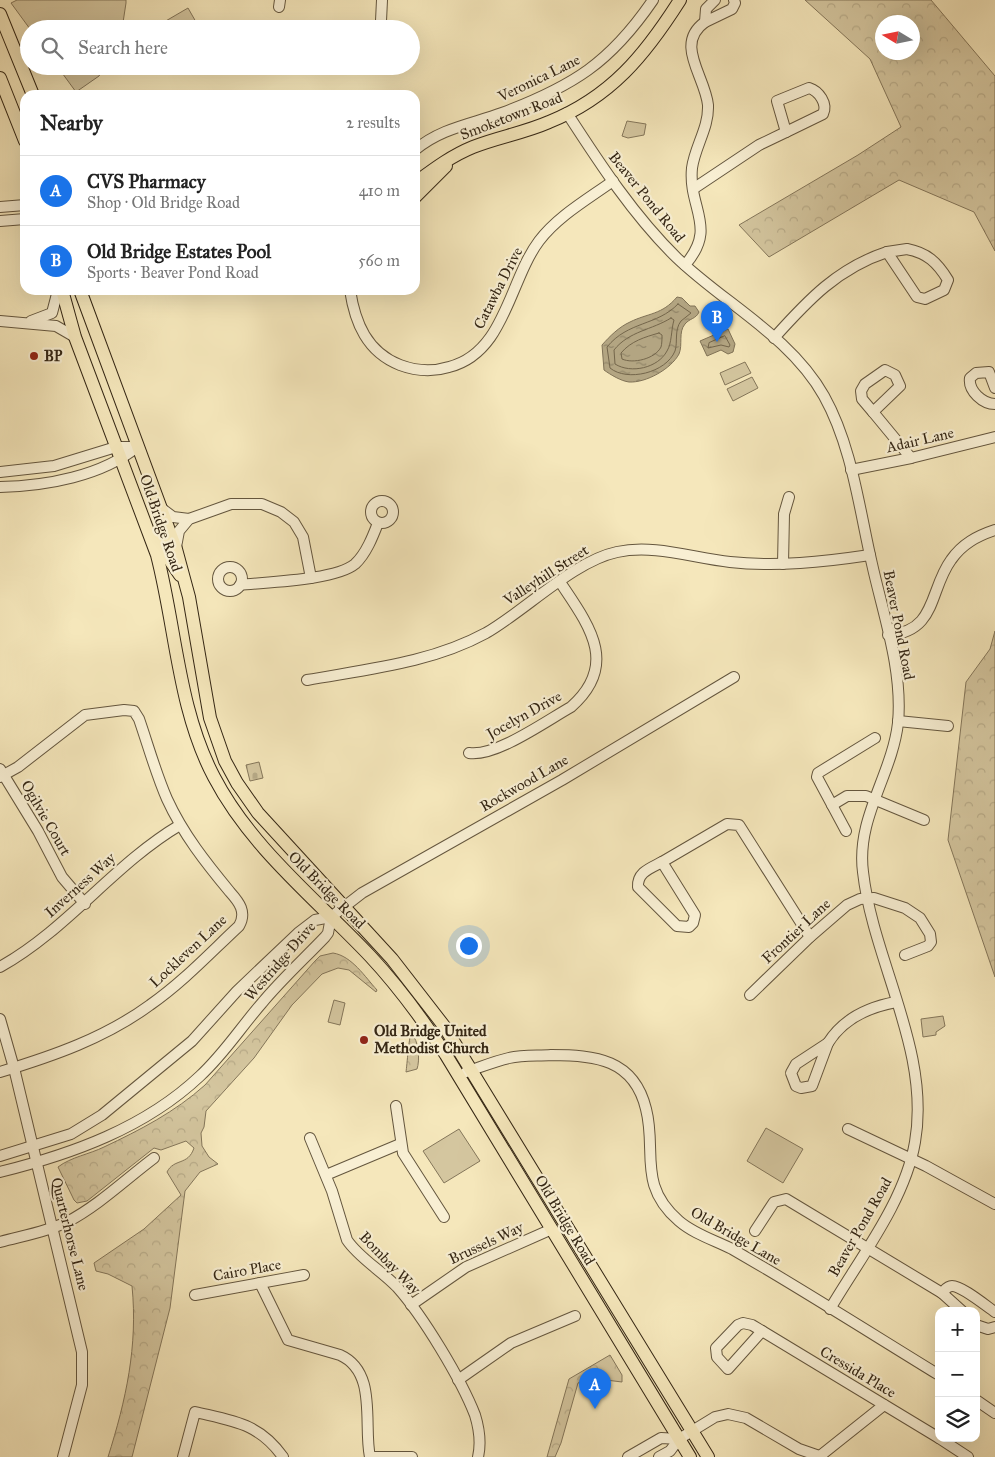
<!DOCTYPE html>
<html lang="en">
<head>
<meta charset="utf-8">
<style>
  body { margin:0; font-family:"IM FELL Great Primer",serif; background:#f6f6f6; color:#222 }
  .controls { position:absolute; right:15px; bottom:15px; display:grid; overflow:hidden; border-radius:10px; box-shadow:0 5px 20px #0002 }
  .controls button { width:45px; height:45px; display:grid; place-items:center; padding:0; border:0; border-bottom:1px solid #e0e0e0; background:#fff; color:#222; font:25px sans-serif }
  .compass { position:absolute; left:875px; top:15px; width:45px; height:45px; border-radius:50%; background:#fff; box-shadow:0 5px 20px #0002; rotate:280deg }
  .you { position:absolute; left:468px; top:945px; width:18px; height:18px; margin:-12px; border:4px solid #fff; border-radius:50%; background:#1a73e8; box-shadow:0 0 0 8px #1a73e833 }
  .badge { display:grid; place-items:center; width:32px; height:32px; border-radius:50%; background:#1a73e8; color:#fff; font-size:16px; font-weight:700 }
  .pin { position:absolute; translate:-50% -41px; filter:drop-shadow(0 1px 2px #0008) }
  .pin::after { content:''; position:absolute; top:26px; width:18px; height:15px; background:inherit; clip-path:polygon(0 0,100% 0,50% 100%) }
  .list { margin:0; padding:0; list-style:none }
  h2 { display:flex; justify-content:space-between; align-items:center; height:65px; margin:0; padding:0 20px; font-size:21px }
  h2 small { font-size:16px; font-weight:400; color:#767676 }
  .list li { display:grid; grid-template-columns:32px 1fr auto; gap:15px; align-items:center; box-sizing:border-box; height:70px; padding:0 20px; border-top:1px solid #e0e0e0 }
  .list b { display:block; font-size:19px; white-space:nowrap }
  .list p { margin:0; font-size:16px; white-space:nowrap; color:#767676 }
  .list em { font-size:16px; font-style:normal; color:#767676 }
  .icon { flex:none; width:28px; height:28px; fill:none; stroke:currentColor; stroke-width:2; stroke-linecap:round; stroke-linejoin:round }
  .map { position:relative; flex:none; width:995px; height:1457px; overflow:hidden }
  .search { position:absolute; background:#fff; box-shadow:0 5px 20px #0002; left:20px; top:20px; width:400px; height:55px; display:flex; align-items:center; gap:12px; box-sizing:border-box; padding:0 18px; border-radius:28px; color:#767676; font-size:19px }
  .panel { position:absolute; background:#fff; box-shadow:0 5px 20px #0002; left:20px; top:90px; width:400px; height:205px; border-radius:15px }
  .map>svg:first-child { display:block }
  .forest { fill:url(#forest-crowns); stroke:#84765a; fill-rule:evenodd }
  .cemetery { fill:url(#cemetery-stones); stroke:#84765a }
  .park { fill:#d4c69f; stroke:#84765a }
  .water { fill:url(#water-ripples); stroke:#807256 }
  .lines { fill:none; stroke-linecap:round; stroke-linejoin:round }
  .shore { stroke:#74664b; stroke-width:1 }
  .minor-casing { stroke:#64563e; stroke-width:12 }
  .major-casing { stroke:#342614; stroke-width:14 }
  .minor { stroke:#f8efd3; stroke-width:10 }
  .major { stroke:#f5e7bb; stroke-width:12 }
  .poi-dot { fill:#8f2418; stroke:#f8efd3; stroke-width:2 }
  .labels { text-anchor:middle; stroke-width:4.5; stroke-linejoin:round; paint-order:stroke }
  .street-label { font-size:15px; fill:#342614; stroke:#f8efd3 }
  .poi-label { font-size:15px; font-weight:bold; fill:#342614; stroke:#f8efd3; text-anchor:start }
</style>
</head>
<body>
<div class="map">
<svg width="995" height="1457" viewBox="0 0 995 1457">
  <defs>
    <pattern id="forest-crowns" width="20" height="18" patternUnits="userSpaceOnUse" patternTransform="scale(1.25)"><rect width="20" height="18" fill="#d4c69f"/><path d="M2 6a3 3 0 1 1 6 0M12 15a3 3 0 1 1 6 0" fill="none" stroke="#b7aa88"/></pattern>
    <pattern id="cemetery-stones" width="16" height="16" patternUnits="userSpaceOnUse" patternTransform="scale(1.25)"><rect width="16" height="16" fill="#d4c69f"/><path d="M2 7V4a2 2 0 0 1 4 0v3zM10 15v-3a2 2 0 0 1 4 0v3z" fill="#b7aa88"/></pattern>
    <pattern id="water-ripples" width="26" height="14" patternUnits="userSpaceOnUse" patternTransform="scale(1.25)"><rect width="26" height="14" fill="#b3a582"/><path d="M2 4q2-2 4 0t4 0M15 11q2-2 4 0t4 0" fill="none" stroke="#928669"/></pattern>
  </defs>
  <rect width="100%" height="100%" fill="#f5e7bb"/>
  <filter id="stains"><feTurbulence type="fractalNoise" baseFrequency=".004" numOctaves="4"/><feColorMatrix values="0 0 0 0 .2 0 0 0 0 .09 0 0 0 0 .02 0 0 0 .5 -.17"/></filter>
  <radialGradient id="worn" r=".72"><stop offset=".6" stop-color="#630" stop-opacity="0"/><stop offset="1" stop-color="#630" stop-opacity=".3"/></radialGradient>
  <!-- forest -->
  <g class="forest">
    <path d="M805,0h126l64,76v175l-21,-39 -75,-32 -130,77 -30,-32 119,-70 43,-28 -31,-68zM912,22v30h-30v-30z"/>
    <polygon points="995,631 995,977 948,840 966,682 990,649"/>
    <path d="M333,953c19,3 32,24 44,37l-1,2 -27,-22 -11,-2 -16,6 -30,31 -38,53 -48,53 -2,16 -3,6 1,13 7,11 9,7 -18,8 -15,19 -15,117 -38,149h-24c18,-57 30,-111 24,-171l-24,-12 -12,-3 -2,-8 50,-34 37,-34 -14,-23c7,-14 21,-6 27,-24l-8,-7 -25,9 -7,-2 -67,53 -10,2 -3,-3 -16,-33c13,-10 32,-13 46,-20 36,-17 71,-35 101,-62l110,-124 5,-5z"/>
    <path d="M411,1034c8,5 9,27 6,35l-11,3c1,-7 3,-35 5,-38z"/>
    <polygon points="610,1355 622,1375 622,1382 590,1378 578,1383 561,1443 555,1457 547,1457 569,1379"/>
  </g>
  <!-- cemetery -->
  <polygon class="cemetery" points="259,762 263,778 250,781 246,765"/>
  <!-- park -->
  <g class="park">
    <polygon points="17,0 126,0 126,3 122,29 30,29 11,3"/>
    <polygon points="188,8 200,29 152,29"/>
    <polygon points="57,66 105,66 99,76 76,92"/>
    <polygon points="627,121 646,124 644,135 628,138 622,136"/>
    <polygon points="745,362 751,373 725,385 720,373"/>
    <polygon points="752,377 758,388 733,401 727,389"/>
    <polygon points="334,1000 345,1003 340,1025 328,1022"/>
    <polygon points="943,1016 945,1026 936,1032 936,1035 923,1037 921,1019"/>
    <polygon points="766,1128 803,1149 783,1183 747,1161"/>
    <polygon points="459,1129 480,1161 444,1183 423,1151"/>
  </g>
  <!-- water -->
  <g class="water">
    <path d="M677,297l5,1 8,8h5l4,6c-3,7 -9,6 -14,12 -7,8 -2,21 -6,30 -8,15 -33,29 -50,28 -8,-1 -18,-7 -25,-12l-2,-25c8,-9 17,-18 28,-23 18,-9 32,-7 47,-25z"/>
    <polygon points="728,329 735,344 733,352 728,354 721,350 707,356 700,341"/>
  </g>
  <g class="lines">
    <!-- shore -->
    <g class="shore">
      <path d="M678,304l13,9c-3,3 -7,5 -10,8 -7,9 -3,21 -6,30 -9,22 -48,31 -65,17l-3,-21c21,-26 50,-21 71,-43z"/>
      <path d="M671,318l3,2c-3,10 -2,23 -7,31 -9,17 -36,23 -52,13l-1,-14c15,-19 38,-20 57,-32z"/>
      <path d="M659,333l3,2c0,3 0,9 -1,12 -6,12 -28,17 -39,12l-1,-6c10,-12 24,-16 38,-20z"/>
      <polygon points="725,336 730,345 729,347 721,345 708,348 709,343"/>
    </g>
    <!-- minor casing -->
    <g class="minor-casing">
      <g id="minor">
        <polyline points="715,0 706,9 705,22 732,9 735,3 734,0"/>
        <polyline points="279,7 280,0"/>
        <polyline points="381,21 382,0"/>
        <path d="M809,88c10,3 19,16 14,26l-37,18 -9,-31z"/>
        <path d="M567,113c33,51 67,103 110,145 48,46 113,78 147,138 28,50 35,112 48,168 11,50 31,106 26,159 -6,52 -42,95 -35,149 10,89 68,179 52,270 -10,59 -55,116 -85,167"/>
        <path d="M415,150c26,-22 57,-26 87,-37 71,-27 108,-50 151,-113"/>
        <polyline points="693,189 759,145 786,132"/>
        <polyline points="0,207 25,205"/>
        <polyline points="0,221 25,219"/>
        <path d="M907,249c20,4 30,13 41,31l-4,10 -19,9 -8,-2 -30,-45z"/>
        <path d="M685,265c33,-38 3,-56 7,-97 3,-22 17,-40 16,-63 -3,-29 -34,-61 -3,-83"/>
        <path d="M350,290c5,33 17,62 50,75 16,6 33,7 49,2 56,-14 60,-86 90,-126 19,-25 49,-42 74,-60"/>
        <polyline points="0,321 56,326 75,337"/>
        <polyline points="31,321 52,313 58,290"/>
        <path d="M774,338c34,-38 64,-70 113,-86"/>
        <polygon points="885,370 895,375 900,386 873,412 862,399 861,391 865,384"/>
        <path d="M995,388l-6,-16 -13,1 -6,5c-2,13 13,26 25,26"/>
        <polyline points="873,412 911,458"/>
        <polyline points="851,470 911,458 995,437"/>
        <polyline points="0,472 54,466 116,447 137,447"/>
        <path d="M0,487c46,-1 102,-11 137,-40"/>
        <circle cx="382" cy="512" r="11"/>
        <polyline points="161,508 173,517 189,519"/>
        <polyline points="176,547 179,531 189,519 231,504 262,504 281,512 294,522 303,537 311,578"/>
        <polyline points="783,564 784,514 789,497"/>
        <circle cx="230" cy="579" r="12"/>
        <path d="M240,585c27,-3 96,-5 115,-21 11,-10 18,-28 23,-41"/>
        <path d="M888,635c49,-3 41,-45 63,-75 11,-16 26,-24 44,-30"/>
        <path d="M307,680c61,-11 124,-17 179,-47 40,-23 88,-72 131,-81 37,-8 76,6 113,10 47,5 93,0 140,-7"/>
        <polyline points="898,721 948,726"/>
        <path d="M469,753c27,4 77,-32 102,-46 49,-43 17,-83 -11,-125"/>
        <polyline points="0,769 38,831 62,877 85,904"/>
        <path d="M0,777l18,-10 67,-52 39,-5 10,1 5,8c9,26 17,55 28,80 16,35 39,64 63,93 9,10 17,20 9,34 -29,27 -56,56 -89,79 -45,33 -97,51 -150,67"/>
        <polyline points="832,805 847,796 866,796 924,820"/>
        <polyline points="846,831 817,777 818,773 875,738"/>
        <polyline points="662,862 727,824 739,825 810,937"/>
        <path d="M662,862l33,53 -2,8 -4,4 -12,-1 -39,-39c-1,-15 13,-19 24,-25z"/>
        <polyline points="331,917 362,893 562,780 734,677"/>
        <path d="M0,967c68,-38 114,-103 180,-142"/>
        <polyline points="750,995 810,937 847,905 860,899 874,898 905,908 920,918 930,934 931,942 928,946 905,955"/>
        <polyline points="0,1019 14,1068 82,1352 82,1385 63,1457"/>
        <polygon points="828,1043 812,1086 801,1088 796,1086 791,1073 796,1064"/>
        <path d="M828,1043c15,-24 41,-36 68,-41"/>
        <path d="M466,1072c15,-5 29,-11 43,-14 14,-3 28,-2 42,-3 44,0 83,4 95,54 11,42 -9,76 33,112 15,13 35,19 53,28 12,7 24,14 36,21 57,34 114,70 171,105"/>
        <polyline points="396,1106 403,1153 444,1217"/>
        <polyline points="848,1129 926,1166 995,1204"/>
        <path d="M310,1138l22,53 15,49c12,18 35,31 50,47 26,29 64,92 78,128 4,13 6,29 3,42"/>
        <polyline points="0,1156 71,1134 102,1115 192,1041 237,991 298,933 315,920 331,917"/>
        <path d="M0,1172c72,-18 145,-44 200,-96 24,-22 41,-49 62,-73 19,-23 42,-44 63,-66l3,-4 3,-16"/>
        <polyline points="326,1175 400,1144"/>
        <polyline points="755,1231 774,1202 786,1199 942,1293"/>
        <path d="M0,1242c22,-6 46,-10 67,-20 31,-16 59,-43 87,-64"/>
        <path d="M260,1283l28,57 52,15c38,17 23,70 30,102"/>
        <polyline points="195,1295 304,1275"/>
        <polyline points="411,1305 466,1267 552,1229"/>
        <path d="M962,1311l-20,-18c3,-3 5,-7 10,-7 10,0 34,20 43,26"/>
        <polygon points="743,1323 752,1325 762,1331 728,1369 717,1357 716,1348 738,1325"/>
        <polyline points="976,1325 988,1329 995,1327"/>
        <polyline points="762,1331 939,1438"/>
        <polyline points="458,1380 511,1343 575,1316"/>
        <polyline points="976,1400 995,1413"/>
        <polyline points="939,1438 968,1457"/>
        <polyline points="820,1456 884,1405"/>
        <path d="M183,1457l12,-45c38,9 64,11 88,45"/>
        <polyline points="374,1457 412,1457"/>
        <polyline points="628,1457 661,1438 679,1439"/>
        <polyline points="659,1457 670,1451 679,1439 715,1417 728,1414 746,1418 799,1449 822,1457"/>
      </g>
    </g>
    <!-- major casing -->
    <g class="major-casing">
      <g id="major">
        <polyline points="0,14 33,95"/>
        <polyline points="0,78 25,141"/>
        <path d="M415,183c19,-14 36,-27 58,-36 25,-10 51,-14 76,-25 62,-25 96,-67 131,-122"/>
        <polyline points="415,197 446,166"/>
        <path d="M62,290l13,47 82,218c19,73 21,154 57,222 37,71 102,122 156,179 29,31 53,64 76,99l244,402"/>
        <polyline points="80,290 176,549 189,597 210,718 225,761 237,783 258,813 392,959 444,1026 708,1457"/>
        <polyline points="160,538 167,556 180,575"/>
      </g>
    </g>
    <!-- minor -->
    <use href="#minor" class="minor"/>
    <!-- major -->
    <use href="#major" class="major"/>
  </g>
  <!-- markers -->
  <g class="poi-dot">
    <circle cx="34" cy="356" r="5"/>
    <circle cx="364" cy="1040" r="5"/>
  </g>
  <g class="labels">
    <!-- street labels -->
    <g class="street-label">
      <text transform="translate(539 78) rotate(-26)" y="5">Veronica Lane</text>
      <text transform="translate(511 116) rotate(-21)" y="5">Smoketown Road</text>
      <text transform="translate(647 197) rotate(51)" y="5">Beaver Pond Road</text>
      <text transform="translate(498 288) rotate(-63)" y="5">Catawba Drive</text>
      <text transform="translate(920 440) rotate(-13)" y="5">Adair Lane</text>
      <text transform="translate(161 523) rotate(71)" y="5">Old Bridge Road</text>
      <text transform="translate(546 575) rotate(-33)" y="5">Valleyhill Street</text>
      <text transform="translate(899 625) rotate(79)" y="5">Beaver Pond Road</text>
      <text transform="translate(524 715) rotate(-29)" y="5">Jocelyn Drive</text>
      <text transform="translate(524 783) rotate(-30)" y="5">Rockwood Lane</text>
      <text transform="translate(46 818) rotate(60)" y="5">Ogilvie Court</text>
      <text transform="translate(80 885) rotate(-42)" y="5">Inverness Way</text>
      <text transform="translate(327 890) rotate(45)" y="5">Old Bridge Road</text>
      <text transform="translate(796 931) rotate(-43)" y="5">Frontier Lane</text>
      <text transform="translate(188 951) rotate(-43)" y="5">Lockleven Lane</text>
      <text transform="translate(280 961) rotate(-49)" y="5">Westridge Drive</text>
      <text transform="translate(565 1220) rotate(59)" y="5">Old Bridge Road</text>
      <text transform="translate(860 1227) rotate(-60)" y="5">Beaver Pond Road</text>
      <text transform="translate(70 1234) rotate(76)" y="5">Quarterhorse Lane</text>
      <text transform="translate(736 1236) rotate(30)" y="5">Old Bridge Lane</text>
      <text transform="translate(486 1243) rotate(-25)" y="5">Brussels Way</text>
      <text transform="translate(390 1263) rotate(46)" y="5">Bombay Way</text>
      <text transform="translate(247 1270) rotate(-10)" y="5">Cairo Place</text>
      <text transform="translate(858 1372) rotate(31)" y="5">Cressida Place</text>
    </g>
    <!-- poi labels -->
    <g class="poi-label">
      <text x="44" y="361">BP</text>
      <text x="374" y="1036">Old Bridge United<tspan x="374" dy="17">Methodist Church</tspan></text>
    </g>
  </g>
  <rect width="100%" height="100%" filter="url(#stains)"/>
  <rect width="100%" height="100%" fill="url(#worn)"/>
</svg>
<div class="controls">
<button>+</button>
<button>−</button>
<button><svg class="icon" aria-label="layers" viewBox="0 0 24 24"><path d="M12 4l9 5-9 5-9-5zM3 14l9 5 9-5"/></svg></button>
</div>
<svg class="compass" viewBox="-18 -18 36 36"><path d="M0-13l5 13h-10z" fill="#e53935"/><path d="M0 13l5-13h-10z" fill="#767676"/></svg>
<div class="you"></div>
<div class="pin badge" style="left:595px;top:1409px">A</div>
<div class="pin badge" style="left:717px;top:342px">B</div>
<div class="search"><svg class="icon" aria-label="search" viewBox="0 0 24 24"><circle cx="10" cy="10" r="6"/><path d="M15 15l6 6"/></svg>Search here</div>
<section class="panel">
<h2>Nearby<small>2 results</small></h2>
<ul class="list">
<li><span class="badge">A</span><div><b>CVS Pharmacy</b><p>Shop · Old Bridge Road</p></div><em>410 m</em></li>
<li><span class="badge">B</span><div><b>Old Bridge Estates Pool</b><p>Sports · Beaver Pond Road</p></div><em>560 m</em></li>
</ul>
</section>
</div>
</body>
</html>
